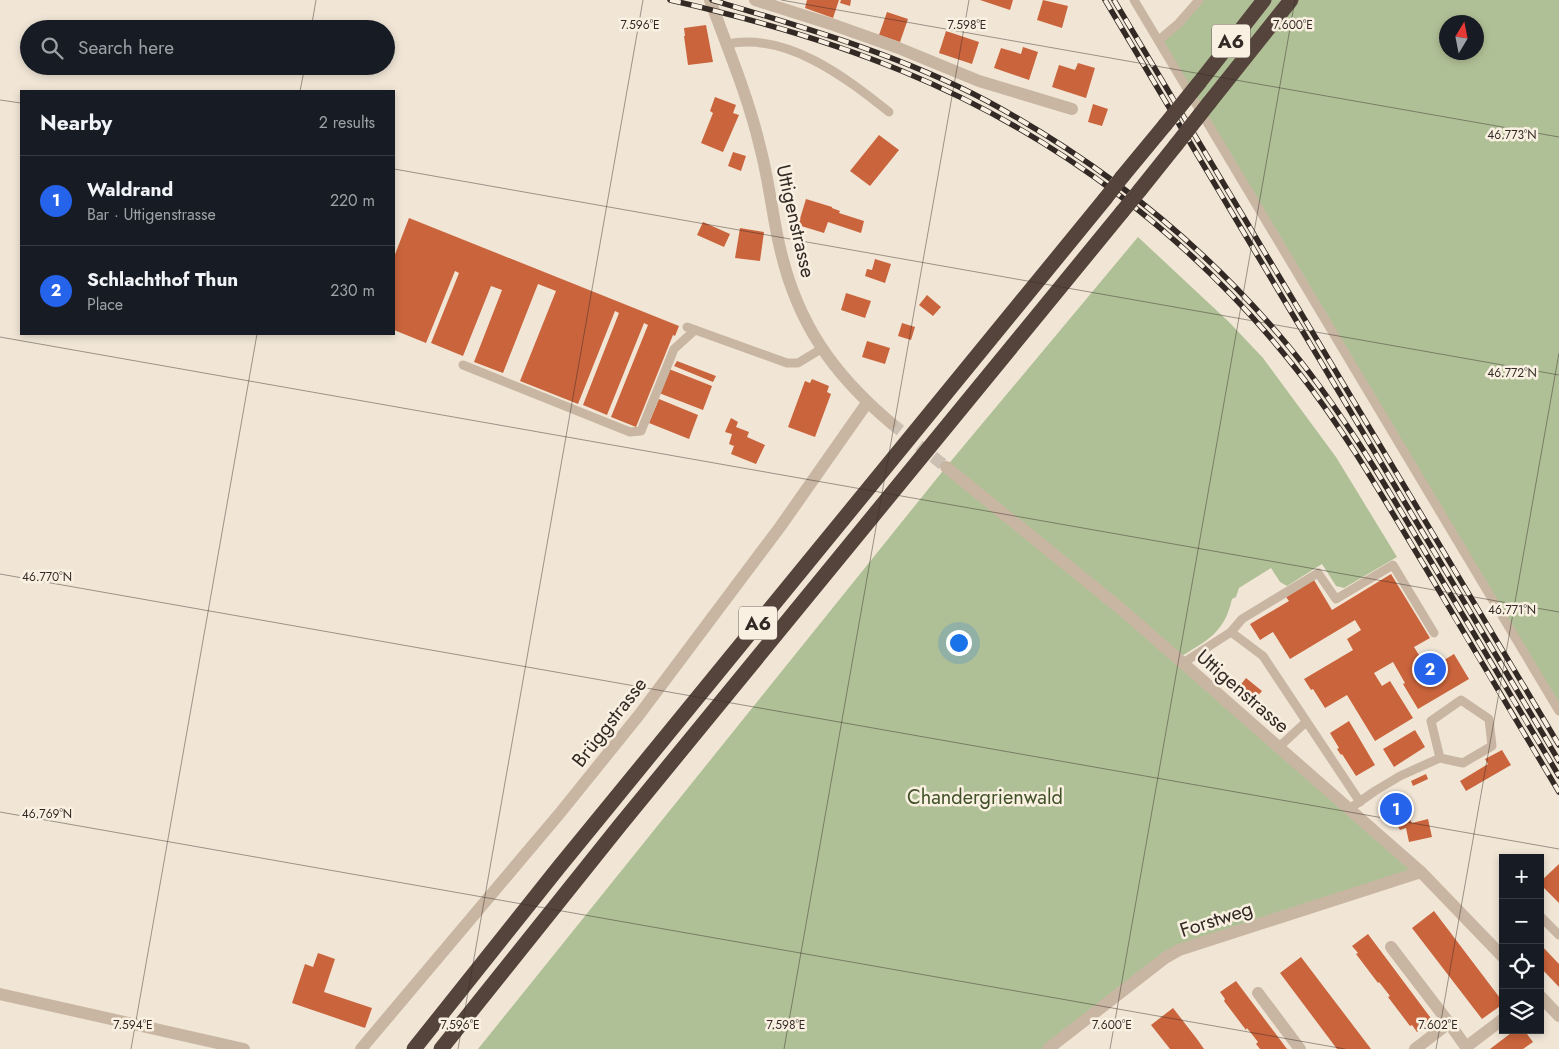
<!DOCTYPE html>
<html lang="en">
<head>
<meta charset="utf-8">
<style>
  body { margin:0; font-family:Jost,sans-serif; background:#20242c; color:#f1f3f6 }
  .controls { position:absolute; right:15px; bottom:15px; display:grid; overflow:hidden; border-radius:0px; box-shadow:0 2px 8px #0003 }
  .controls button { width:45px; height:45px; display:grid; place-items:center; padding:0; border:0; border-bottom:1px solid #363941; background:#171b24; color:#f1f3f6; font:25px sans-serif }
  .compass { position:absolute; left:1439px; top:15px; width:45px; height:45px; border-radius:50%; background:#171b24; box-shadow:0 2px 8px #0003; rotate:10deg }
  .you { position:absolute; left:958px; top:642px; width:18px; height:18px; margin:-12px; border:4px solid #fff; border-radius:50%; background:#1a73e8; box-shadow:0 0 0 8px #1a73e833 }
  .badge { display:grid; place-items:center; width:32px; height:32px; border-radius:50%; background:#2563eb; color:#fff; font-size:16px; font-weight:700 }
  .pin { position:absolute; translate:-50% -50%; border:2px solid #fff; box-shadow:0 1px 5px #0006 }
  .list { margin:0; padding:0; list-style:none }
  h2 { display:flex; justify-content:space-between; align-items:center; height:65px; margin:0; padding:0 20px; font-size:21px }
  h2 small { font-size:16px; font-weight:400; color:#9ea1a6 }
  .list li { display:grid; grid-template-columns:32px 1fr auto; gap:15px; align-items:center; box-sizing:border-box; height:90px; padding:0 20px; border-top:1px solid #363941 }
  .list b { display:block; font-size:19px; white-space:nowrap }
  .list p { margin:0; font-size:16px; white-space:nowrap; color:#9ea1a6 }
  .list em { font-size:16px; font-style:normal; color:#9ea1a6 }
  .icon { flex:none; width:28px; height:28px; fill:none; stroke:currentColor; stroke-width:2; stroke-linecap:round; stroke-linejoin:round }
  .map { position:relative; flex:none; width:1559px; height:1049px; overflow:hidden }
  .search { position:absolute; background:#171b24; box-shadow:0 2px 8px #0003; left:20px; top:20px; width:375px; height:55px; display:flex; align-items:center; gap:12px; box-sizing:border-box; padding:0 18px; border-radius:28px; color:#9ea1a6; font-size:19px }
  .panel { position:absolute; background:#171b24; box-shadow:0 2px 8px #0003; left:20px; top:90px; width:375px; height:245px; border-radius:0px }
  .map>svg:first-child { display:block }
  .green { fill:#b0c096; fill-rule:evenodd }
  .building { fill:#ca643c }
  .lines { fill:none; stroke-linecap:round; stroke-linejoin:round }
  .minor-tunnel { stroke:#cbc0b3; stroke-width:12; stroke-dasharray:12 6; stroke-linecap:butt }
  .service { stroke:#c9b6a2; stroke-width:9 }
  .pedestrian { stroke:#c9b6a2; stroke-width:12 }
  .minor { stroke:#c9b6a2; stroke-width:12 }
  .motorway { stroke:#55443b; stroke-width:15 }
  .rail-casing { stroke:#342a25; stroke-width:5.5 }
  .rail { stroke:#f9f0e2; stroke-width:4; stroke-dasharray:11; stroke-linecap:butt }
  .motorway-bridge { stroke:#55443b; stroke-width:15 }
  .ticks { fill:none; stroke:#342a25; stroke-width:1; stroke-opacity:0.45 }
  .labels { text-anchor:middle; stroke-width:5; stroke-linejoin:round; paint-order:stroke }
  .shield { fill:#f9f0e2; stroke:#6f655e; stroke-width:1 }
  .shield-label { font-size:19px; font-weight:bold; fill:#342a25 }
  .street-label { font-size:20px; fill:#342a25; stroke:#f9f0e2 }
  .park-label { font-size:20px; fill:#415228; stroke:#f9f0e2 }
  .ticks-label { font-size:12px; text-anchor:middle; fill:#342a25; stroke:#f9f0e2; stroke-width:5; stroke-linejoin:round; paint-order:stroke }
</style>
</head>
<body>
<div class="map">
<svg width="1559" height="1049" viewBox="0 0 1559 1049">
  <rect width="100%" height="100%" fill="#f1e6d6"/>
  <!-- green -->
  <g class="green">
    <path d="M1199,0h360v711l-400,-671zM1446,22h30v30h-30z"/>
    <path d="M1138,237l91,85 34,36 73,99 61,100 -53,31 -8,-2 -14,-22 -35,22 -7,-4 -9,-14 -32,20 -3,9 -4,2c-8,35 -25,41 -53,59l242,214 -242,78 -131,99h-570l468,-582z"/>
  </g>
  <!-- building -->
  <g class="building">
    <polygon points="807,0 839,0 833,18 805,8"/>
    <polygon points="841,0 851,0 850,6 840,3"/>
    <polygon points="980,0 1013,0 1010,10"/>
    <polygon points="1043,0 1068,6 1062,28 1037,20"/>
    <polygon points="887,12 908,19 900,42 879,35"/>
    <polygon points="706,25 713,62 688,65 684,36 685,36 684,28"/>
    <polygon points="946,31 979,42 972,64 939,53"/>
    <polygon points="1023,47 1038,52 1029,80 994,68 1001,48 1021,54"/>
    <polygon points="1078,63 1095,68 1086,98 1052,87 1059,65 1075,70"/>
    <polygon points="715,97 736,105 733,113 739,115 723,152 701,143 713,113 710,111"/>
    <polygon points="1093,104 1108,109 1102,126 1088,122"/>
    <polygon points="879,135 899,150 870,186 850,171"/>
    <polygon points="733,152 746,156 741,171 728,166"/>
    <polygon points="806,199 832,207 832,208 840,211 839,213 864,221 861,233 828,222 824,233 798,225"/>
    <polygon points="409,218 679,326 675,336 673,335 636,427 611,417 648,325 644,323 607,415 583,405 619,313 615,311 578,404 520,381 556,291 538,284 503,373 474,362 502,290 491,286 463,356 431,343 459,273 455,271 426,343 394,330 394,257"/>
    <polygon points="703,222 730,234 724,247 697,235"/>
    <polygon points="740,228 764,232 760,261 735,258"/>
    <polygon points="875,259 891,264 885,283 865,276 867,269 872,270"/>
    <polygon points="846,293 871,301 865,318 841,310"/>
    <polygon points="927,295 941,307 933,316 919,305"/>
    <polygon points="902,323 915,327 911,340 898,336"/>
    <polygon points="867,341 890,348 885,364 862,357"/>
    <polygon points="677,361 716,376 713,382 674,366"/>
    <polygon points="669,369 712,386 703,410 659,393"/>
    <polygon points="812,379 829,386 827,392 831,394 815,437 788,427 805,381 810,383"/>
    <polygon points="659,399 698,415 689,439 649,423"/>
    <polygon points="731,418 738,422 736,427 749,432 747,437 765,445 756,464 731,454 734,446 729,444 732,434 725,432"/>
    <polygon points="1391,574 1430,638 1414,647 1424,663 1433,659 1436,665 1454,654 1469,679 1418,709 1403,684 1405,683 1393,662 1374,673 1382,686 1390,681 1413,718 1375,741 1347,695 1325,708 1313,689 1311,690 1304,679 1353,650 1347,639 1361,630 1355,620 1290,659 1273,632 1260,640 1250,624 1289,601 1286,597 1314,580 1332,610"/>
    <polygon points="1246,678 1262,691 1254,700 1239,687"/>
    <polygon points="1349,721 1375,765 1356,776 1342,754 1341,755 1337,749 1339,748 1330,733"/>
    <polygon points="1415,730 1425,747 1394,767 1383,749"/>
    <polygon points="1502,750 1511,765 1466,791 1460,781 1488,764 1485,759"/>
    <polygon points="1426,774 1428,779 1413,786 1411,781"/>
    <polygon points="1394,793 1412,823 1428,819 1432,837 1409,842 1406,828 1400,830 1382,800"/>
    <polygon points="1559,864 1559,903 1540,884 1540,882"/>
    <polygon points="1434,911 1503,1002 1503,1004 1482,1019 1412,928"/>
    <polygon points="1368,934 1433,1021 1417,1032 1412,1025 1410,1026 1388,997 1390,996 1379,982 1378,983 1356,954 1358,953 1352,946"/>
    <polygon points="1540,944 1559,964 1559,987 1540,967"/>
    <polygon points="318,953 335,959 324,992 372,1008 365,1028 292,1003 305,964 313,967"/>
    <polygon points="1301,957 1352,1024 1371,1049 1337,1049 1280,973"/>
    <polygon points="1236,981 1287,1049 1260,1049 1256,1044 1258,1042 1247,1028 1246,1030 1224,1001 1225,999 1220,992"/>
    <polygon points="1173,1008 1197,1039 1204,1049 1170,1049 1151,1025"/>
    <polygon points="1515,1030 1524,1030 1533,1042 1523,1049 1490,1049"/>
  </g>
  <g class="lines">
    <!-- minor-tunnel -->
    <polyline class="minor-tunnel" points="891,423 946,467"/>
    <!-- service -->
    <g class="service">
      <polyline points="1134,0 1559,711"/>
      <polyline points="1159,40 1178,24 1199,0"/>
      <path d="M727,44c60,-12 118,33 162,68"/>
      <polyline points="687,327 787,363 798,363 821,349"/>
      <polyline points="463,365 630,432 641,431 674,349 695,330"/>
      <polyline points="1231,632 1263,656 1360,802"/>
      <polyline points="1183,663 1231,632 1242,619 1318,573 1336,599 1393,565 1434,633"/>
      <polyline points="1279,747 1306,722"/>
      <polyline points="1349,809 1375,791 1400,776 1440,758 1463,763 1492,746 1489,719 1461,700 1431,721 1440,758"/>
      <polyline points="1540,916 1559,935"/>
    </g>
    <!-- pedestrian -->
    <g class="pedestrian">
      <polyline points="1391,947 1449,1023"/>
      <polyline points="1258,993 1300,1049"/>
      <polyline points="1415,1049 1449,1023 1466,1047 1503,1019"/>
    </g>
    <!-- minor -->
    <g class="minor">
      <path d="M710,0c18,49 38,96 50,147 9,33 12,67 20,101 17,75 53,126 111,175"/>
      <polyline points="755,0 834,25 896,47 979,81 1072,109"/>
      <polyline points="946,467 1121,609 1183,663 1421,872 1503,957"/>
      <polyline points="0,994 244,1049"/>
      <polyline points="1540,996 1559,1016"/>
      <polyline points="361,1049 560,813 639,715 780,527 867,403"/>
      <polyline points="1048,1049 1165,958 1179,950 1421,872"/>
    </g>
    <!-- motorway -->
    <g class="motorway">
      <polyline points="1199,83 1264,0"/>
      <polyline points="1209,103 1291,0"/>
      <polyline points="1122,177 1165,125"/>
      <polyline points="1140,190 1176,145"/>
      <polyline points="414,1049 559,867 1105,199"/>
      <polyline points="441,1049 621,824 1122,212"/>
    </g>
    <!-- rail casing -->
    <g class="rail-casing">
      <g id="rail">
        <path d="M670,0c79,18 157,40 232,71 156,64 294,169 398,303 47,60 85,127 125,193 44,75 89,150 134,225"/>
        <path d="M712,0c94,28 188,55 275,101 111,60 211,139 293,235 57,67 102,143 147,219 44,74 88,148 132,221"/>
        <polyline points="1105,0 1559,761"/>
        <polyline points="1114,0 1559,745"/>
      </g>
    </g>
    <!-- rail -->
    <use href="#rail" class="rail"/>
    <!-- motorway-bridge -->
    <g class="motorway-bridge">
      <polyline points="1165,125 1199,83"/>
      <polyline points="1176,145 1209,103"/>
      <polyline points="1105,199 1122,177"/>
      <polyline points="1122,212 1140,190"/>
    </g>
  </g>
  <!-- ticks -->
  <path class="ticks" d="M781,0l778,137M311,29l5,-29M300,91l5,-25M0,100l21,3M394,169l1165,206M0,337l1559,275M0,574l1559,275M0,812l1345,237M131,1049l126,-715M458,1049l185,-1049M784,1049l185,-1049M1110,1049l185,-1049M1436,1049l123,-696"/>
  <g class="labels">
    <!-- shield labels -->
    <g class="shield">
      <rect x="1212" y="24.5" width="38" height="33" rx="4"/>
      <rect x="739" y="606.5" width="38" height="33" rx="4"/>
    </g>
    <g class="shield-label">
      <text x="1231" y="48">A6</text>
      <text x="758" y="630">A6</text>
    </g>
    <!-- street labels -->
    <g class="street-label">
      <text transform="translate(796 221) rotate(77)" y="7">Uttigenstrasse</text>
      <text transform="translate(1243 691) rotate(41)" y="7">Uttigenstrasse</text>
      <text transform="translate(609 722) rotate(-52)" y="7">Brüggstrasse</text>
      <text transform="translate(1216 919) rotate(-18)" y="7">Forstweg</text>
    </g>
    <!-- park labels -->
    <g class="park-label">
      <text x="985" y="804">Chandergrienwald</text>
    </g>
  </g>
  <g class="ticks-label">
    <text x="640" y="29">7.596°E</text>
    <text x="967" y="29">7.598°E</text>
    <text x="1293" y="29">7.600°E</text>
    <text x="1512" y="139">46.773°N</text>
    <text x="1512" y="377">46.772°N</text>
    <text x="47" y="581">46.770°N</text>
    <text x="1512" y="614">46.771°N</text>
    <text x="47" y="818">46.769°N</text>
    <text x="133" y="1029">7.594°E</text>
    <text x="460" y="1029">7.596°E</text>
    <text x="786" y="1029">7.598°E</text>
    <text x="1112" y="1029">7.600°E</text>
    <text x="1438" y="1029">7.602°E</text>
  </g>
</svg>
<div class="controls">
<button>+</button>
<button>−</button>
<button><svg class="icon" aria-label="locate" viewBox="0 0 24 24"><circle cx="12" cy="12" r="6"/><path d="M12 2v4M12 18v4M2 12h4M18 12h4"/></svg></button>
<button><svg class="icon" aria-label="layers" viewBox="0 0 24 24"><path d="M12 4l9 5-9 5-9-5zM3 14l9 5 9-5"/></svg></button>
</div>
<svg class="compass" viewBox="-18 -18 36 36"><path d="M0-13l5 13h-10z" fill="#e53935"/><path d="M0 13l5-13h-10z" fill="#9ea1a6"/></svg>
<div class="you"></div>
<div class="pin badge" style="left:1396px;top:809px">1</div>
<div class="pin badge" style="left:1430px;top:669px">2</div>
<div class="search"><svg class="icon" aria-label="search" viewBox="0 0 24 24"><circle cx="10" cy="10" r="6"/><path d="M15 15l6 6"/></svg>Search here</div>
<section class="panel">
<h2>Nearby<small>2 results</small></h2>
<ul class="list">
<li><span class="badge">1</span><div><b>Waldrand</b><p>Bar · Uttigenstrasse</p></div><em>220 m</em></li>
<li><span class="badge">2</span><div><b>Schlachthof Thun</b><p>Place</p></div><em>230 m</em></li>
</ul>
</section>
</div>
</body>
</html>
